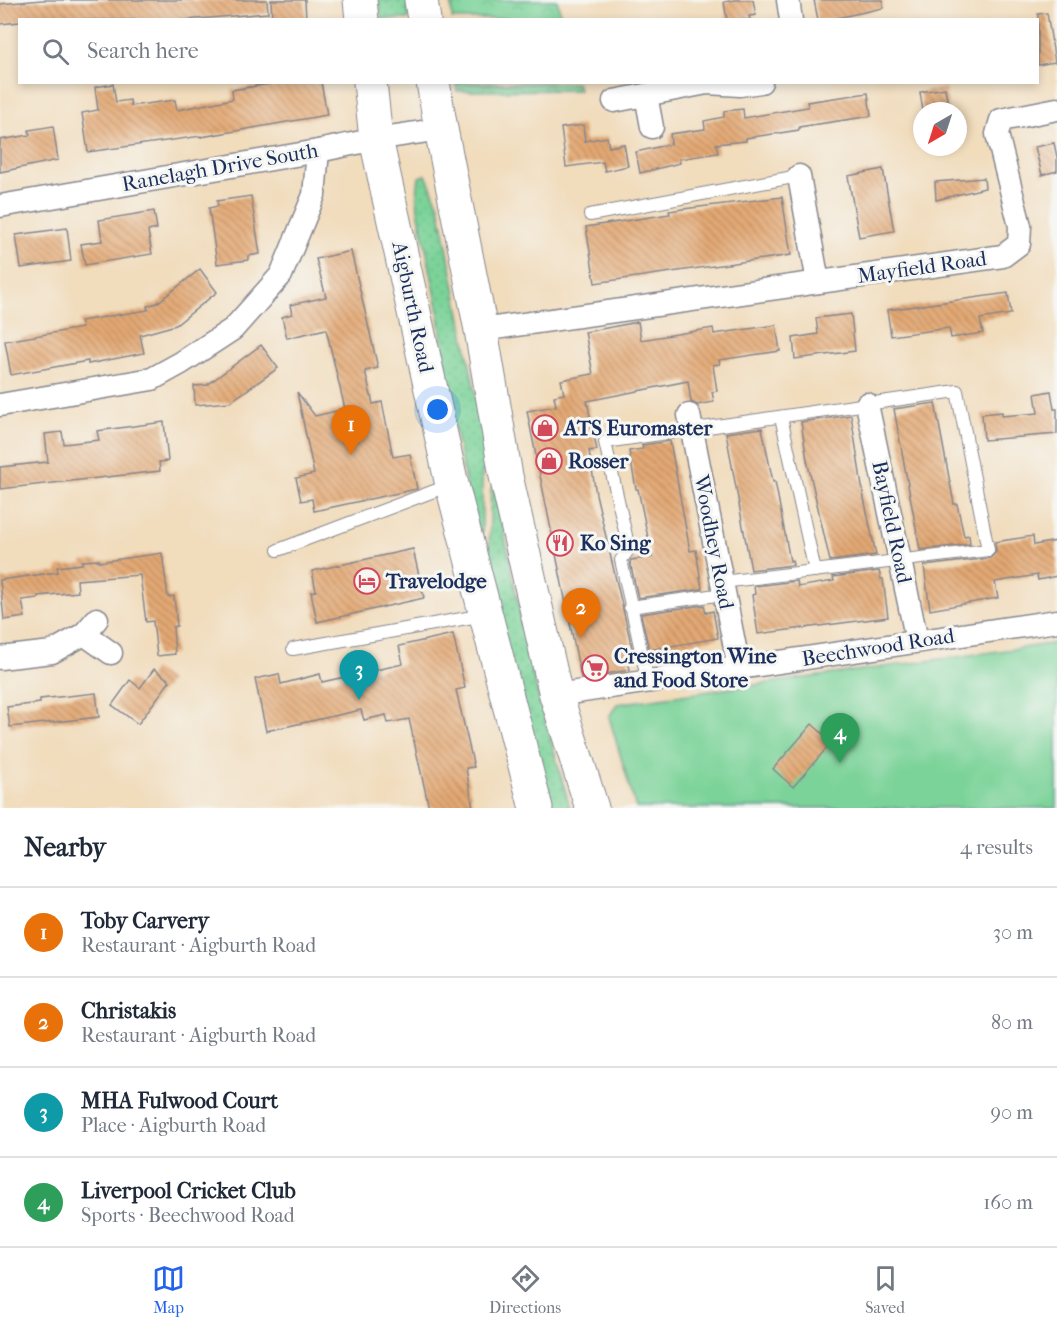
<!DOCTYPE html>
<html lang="en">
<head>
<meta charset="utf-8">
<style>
  body { margin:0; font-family:"IM FELL French Canon",serif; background:#f6f6f7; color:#1f2937 }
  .compass { position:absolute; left:913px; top:102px; width:54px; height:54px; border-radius:50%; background:#fff; box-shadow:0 3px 9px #0003; rotate:219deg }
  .you { position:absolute; left:438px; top:410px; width:21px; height:21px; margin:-15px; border:4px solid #fff; border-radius:50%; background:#1a73e8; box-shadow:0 0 0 9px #1a73e833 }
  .badge { display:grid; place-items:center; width:39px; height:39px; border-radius:50%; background:#2563eb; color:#fff; font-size:20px; font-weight:700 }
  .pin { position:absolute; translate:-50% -50px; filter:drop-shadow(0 2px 3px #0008) }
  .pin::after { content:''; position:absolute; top:32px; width:21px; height:18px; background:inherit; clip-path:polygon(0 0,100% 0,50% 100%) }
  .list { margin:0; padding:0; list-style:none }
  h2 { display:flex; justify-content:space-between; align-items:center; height:78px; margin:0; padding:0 24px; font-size:26px }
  h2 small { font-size:20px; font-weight:400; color:#747a83 }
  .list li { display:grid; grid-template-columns:39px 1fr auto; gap:18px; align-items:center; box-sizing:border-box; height:90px; padding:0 24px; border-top:2px solid #e0e1e3 }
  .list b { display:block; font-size:22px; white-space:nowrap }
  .list p { margin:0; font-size:20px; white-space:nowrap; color:#747a83 }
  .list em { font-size:20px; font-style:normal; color:#747a83 }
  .icon { flex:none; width:33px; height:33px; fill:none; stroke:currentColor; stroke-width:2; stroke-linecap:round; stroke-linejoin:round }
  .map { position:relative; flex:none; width:1057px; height:808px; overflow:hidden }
  .search { position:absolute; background:#fff; box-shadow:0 3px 9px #0003; left:18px; right:18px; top:18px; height:66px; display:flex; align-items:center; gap:15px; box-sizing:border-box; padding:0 21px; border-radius:0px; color:#747a83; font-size:22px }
  .sheet { height:438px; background:#fff }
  nav { display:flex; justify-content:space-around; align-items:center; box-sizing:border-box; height:84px; border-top:2px solid #e0e1e3; background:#fff; font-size:16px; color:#747a83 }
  nav a { display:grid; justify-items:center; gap:3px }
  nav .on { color:#2563eb }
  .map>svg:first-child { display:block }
  .grass { fill:url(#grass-dots); stroke:#4b817c; stroke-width:1.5 }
  .park { fill:url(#park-crowns); stroke:#4b817c; stroke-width:1.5 }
  .pitch { fill:#7bd399; stroke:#4b817c; stroke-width:1.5 }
  .building { fill:url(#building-back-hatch) }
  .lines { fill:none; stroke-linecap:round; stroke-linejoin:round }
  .lane-casing { stroke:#86868d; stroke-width:14 }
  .street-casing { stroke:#86868d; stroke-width:25 }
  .highway-casing { stroke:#86868d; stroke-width:35 }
  .lane { stroke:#fff; stroke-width:12 }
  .street { stroke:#fff; stroke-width:22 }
  .highway { stroke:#fff; stroke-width:33 }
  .labels { text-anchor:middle; stroke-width:6; stroke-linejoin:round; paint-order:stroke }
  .street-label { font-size:21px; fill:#1b2f5e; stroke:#f6f6f2 }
  .poi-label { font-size:21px; font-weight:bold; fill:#1b2f5e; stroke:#f6f6f2; text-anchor:start }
</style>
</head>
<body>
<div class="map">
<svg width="1057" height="808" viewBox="0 0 1057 808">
  <defs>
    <pattern id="grass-dots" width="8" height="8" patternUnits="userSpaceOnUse" patternTransform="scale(1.5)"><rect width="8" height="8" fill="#7bd399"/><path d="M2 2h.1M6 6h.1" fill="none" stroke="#6ab586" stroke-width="1.8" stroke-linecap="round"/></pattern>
    <pattern id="park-crowns" width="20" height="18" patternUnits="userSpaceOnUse" patternTransform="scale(1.5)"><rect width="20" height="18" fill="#7bd399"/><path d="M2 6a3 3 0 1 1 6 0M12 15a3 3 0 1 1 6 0" fill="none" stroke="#6ab586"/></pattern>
    <pattern id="building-back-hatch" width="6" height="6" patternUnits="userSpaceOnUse" patternTransform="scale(1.5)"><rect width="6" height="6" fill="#e4a973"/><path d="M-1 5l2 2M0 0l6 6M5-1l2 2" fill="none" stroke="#b88a62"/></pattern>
  </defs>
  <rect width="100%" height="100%" fill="#f6f6f2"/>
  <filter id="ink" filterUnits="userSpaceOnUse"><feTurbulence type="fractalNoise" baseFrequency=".0167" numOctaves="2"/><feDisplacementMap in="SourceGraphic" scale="12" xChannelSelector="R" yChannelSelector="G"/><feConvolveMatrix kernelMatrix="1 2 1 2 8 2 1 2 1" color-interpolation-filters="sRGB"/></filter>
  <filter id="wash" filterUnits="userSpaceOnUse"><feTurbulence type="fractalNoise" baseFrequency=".008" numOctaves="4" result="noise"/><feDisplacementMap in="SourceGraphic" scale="24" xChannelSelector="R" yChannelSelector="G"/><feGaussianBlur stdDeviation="1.35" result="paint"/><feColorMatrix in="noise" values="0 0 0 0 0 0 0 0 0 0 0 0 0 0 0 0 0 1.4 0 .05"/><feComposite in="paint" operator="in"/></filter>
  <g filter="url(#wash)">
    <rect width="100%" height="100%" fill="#f1dcbc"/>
    <!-- grass -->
    <g class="grass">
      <polygon points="379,0 407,0 409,19 381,19"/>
      <polygon points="426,175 439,206 490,469 482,471 482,533 476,536 449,399 438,307 418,210 417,195 419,177"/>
      <polygon points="495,486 532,673 570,808 548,808 482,555 489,553 491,488"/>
    </g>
    <!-- park -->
    <g class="park">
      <polygon points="451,0 557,0 562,19 452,19"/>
      <polygon points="456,83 577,83 579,90 457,91"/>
    </g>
    <!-- pitch -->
    <polygon class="pitch" points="1057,643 1057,808 636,808 609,717 617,704"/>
    <g id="blocks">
      <!-- building -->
      <g class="building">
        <polygon points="42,0 267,0 268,13 185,20 20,20 20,22 0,24 0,4"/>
        <polygon points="271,0 305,0 306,20 272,20"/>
        <polygon points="734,0 753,0 756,15 749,16 750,20 727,20 724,2"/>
        <polygon points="814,0 883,0 883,8 828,20 818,20"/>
        <polygon points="1047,13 1055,62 1038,65 1038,14"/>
        <polygon points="269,82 321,82 327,115 201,137 201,136 88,152 82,113 98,110 95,87 113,84 116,102 130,100 131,106 175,100 177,110 233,99 232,90 269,84"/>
        <polygon points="945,88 949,111 923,111 920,92"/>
        <polygon points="868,93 871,116 799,127 799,130 746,138 746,141 716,144 718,153 679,159 680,163 640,173 636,152 671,144 670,134 705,129 704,121 724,117 724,111 743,109 744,118 808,107 807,102"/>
        <polygon points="583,125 585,141 607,137 609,147 624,144 628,166 605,171 603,162 566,167 561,128"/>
        <polygon points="53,126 58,160 0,172 0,140 30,135 29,130"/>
        <polygon points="1054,143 1057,157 1057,171 1042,175 1035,147"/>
        <polygon points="883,169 894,231 859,237 848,176"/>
        <polygon points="984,178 985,188 936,200 935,182"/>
        <polygon points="251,196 260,254 248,256 248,260 217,264 209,208 218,206 217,201"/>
        <polygon points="782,197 791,255 595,283 586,227 670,214 669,211 683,209"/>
        <polygon points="154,211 157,229 148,231 152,254 85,265 81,244 102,241 99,220"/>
        <polygon points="67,228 71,261 21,268 16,235"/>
        <polygon points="351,251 378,368 365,371 373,404 382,402 393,457 410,454 417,489 314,511 312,499 301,501 296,478 314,474 297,392 315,416 345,409 326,329 287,338 282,317 292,314 290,305 326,297 316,259"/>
        <polygon points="200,269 217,292 176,325 140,335 144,353 88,364 88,361 11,375 5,341 82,328 80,321 148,310 147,306 157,303"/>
        <polygon points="1008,293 1011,314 980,319 983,333 951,338 949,328 891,336 887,310"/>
        <polygon points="851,314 855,351 795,359 793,338 818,334 816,318"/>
        <polygon points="638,322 641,340 713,328 714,334 776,325 780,351 719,360 720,364 713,365 717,391 712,392 714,402 697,405 691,402 688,381 587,401 597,450 589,451 596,494 633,652 627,653 630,670 581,678 527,411 556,406 554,396 564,394 561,380 593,374 585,332"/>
        <polygon points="261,345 278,368 230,402 195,405 194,386 207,385"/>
        <polygon points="1051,391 1054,409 1057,409 1057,434 984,440 982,414 1002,412 1002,416 1038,413 1035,394"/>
        <polygon points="935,403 954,504 957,504 964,536 969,535 970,544 920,550 894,409"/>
        <polygon points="851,415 863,493 876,555 830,561 807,460 801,422"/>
        <polygon points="164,422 168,461 159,462 160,471 0,489 0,467 48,462 45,434 62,432 64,444 99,440 97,431"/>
        <polygon points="762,428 773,482 775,481 790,561 792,560 793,565 751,570 726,433"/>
        <polygon points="670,441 690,551 696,550 702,589 638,598 630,562 631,560 652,557 638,489 636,489 629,451 643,449 642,445"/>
        <polygon points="1033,536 1034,545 1057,541 1057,576 1038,580 1037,575 995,582 998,598 930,610 924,566 990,558 996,552 995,542"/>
        <polygon points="413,549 424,598 317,622 311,592 316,591 312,571"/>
        <polygon points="162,553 168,597 174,596 177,626 173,627 175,654 157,656 153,621 146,622 140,575 77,580 78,592 38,596 39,598 22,600 25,617 4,620 0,580 58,572 57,567 82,564 82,561 99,560 99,562"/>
        <polygon points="879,571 881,579 883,579 888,617 758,634 752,595 755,594 754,586 797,581 798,587 834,581 833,577"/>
        <polygon points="704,605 706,613 713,611 718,638 649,650 641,614"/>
        <polygon points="453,634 465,688 456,690 474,767 466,768 473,808 429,808 409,719 388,723 386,715 364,720 361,710 266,731 255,679 279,674 281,684 320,674 322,682 403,664 399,646"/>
        <polygon points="154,669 170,681 138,724 112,705 130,680 140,688"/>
        <polygon points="96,693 99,717 10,727 7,707 40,703 40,699"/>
        <polygon points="812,724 832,742 793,787 773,769"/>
      </g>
    </g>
  </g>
  <g filter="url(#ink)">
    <use href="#blocks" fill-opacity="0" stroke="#86868d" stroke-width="1.5"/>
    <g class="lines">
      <!-- lane casing -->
      <g class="lane-casing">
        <g id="lane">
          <polyline points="590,215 799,176"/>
          <polyline points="781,417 815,571"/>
          <polyline points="278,550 450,485"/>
          <polyline points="630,607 724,594"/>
          <polyline points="293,649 484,615"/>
          <polyline points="648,682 621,560 629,549 605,442 957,391 988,550 722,582"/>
        </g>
      </g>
      <!-- street casing -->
      <g class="street-casing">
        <g id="street">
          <polyline points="788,0 791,20"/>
          <polyline points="646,95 652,127"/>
          <polyline points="614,101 707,83 740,85 761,82"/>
          <polyline points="799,176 818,282"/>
          <polyline points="0,206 318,151 376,139 441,129"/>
          <polyline points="481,330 1003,256 1019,244 1020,226 997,134 1001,120 1057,109"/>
          <polyline points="867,404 917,641"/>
          <polyline points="0,405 152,379 181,363 233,329 281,275 314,195 318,151"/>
          <polyline points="689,415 739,668"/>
          <polyline points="84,634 111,653"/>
          <polyline points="0,658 52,652 84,634 97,619"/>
          <polyline points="556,695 1057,621"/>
        </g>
      </g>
      <!-- highway casing -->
      <g class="highway-casing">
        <g id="highway">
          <polyline points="360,0 362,20"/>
          <polyline points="421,0 424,20"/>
          <polyline points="370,82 376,139 452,485 536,808"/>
          <polyline points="433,82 441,129 481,330 506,476 556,695 592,808"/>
        </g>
      </g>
      <!-- lane -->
      <use href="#lane" class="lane"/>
      <!-- street -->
      <use href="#street" class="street"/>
      <!-- highway -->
      <use href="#highway" class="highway"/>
    </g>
  </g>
  <!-- icons -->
  <defs>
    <g id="shop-ring" transform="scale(1.35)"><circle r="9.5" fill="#f6f6f2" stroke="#d1495b" stroke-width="1.5"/><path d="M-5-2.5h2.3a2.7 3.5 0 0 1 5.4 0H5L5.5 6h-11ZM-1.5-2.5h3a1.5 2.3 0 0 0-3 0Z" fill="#d1495b"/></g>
    <g id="restaurant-ring" transform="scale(1.35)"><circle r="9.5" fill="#f6f6f2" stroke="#d1495b" stroke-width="1.5"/><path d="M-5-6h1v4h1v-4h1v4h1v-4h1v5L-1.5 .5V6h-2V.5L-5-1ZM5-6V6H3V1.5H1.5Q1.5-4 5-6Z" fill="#d1495b"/></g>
    <g id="hotel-ring" transform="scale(1.35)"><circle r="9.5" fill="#f6f6f2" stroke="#d1495b" stroke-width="1.5"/><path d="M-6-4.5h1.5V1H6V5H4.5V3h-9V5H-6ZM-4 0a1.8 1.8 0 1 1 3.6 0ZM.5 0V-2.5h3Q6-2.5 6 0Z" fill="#d1495b"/></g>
    <g id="supermarket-ring" transform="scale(1.35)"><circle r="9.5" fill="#f6f6f2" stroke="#d1495b" stroke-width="1.5"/><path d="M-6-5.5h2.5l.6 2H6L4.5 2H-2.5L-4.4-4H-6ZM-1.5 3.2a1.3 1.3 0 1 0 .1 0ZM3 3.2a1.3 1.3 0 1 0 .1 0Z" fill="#d1495b"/></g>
  </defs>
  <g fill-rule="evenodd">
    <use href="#shop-ring" x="545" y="428"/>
    <use href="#shop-ring" x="549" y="461"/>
    <use href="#restaurant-ring" x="560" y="543"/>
    <use href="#hotel-ring" x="367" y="581"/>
    <use href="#supermarket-ring" x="595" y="668"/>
  </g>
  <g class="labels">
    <!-- street labels -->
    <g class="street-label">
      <text transform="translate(220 167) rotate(-10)" y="7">Ranelagh Drive South</text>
      <text transform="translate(922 267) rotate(-8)" y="7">Mayfield Road</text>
      <text transform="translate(413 307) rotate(78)" y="7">Aigburth Road</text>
      <text transform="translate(892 522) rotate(78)" y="7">Bayfield Road</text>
      <text transform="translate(714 542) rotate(79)" y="7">Woodhey Road</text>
      <text transform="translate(878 647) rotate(-9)" y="7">Beechwood Road</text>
    </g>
    <!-- poi labels -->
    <g class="poi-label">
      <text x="564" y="435">ATS Euromaster</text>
      <text x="568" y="468">Rosser</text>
      <text x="580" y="550">Ko Sing</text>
      <text x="386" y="588">Travelodge</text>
      <text x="614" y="663">Cressington Wine<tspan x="614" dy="24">and Food Store</tspan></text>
    </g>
  </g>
</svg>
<svg class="compass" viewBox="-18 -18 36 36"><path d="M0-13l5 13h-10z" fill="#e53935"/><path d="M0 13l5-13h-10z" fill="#747a83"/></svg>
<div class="you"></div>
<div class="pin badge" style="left:351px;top:455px;background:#e8710a">1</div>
<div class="pin badge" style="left:581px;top:638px;background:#e8710a">2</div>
<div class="pin badge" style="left:359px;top:700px;background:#0f9aa8">3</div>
<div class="pin badge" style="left:840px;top:763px;background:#2e9e5b">4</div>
<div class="search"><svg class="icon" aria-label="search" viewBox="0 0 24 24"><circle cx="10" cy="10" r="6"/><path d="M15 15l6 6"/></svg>Search here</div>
</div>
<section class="sheet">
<h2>Nearby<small>4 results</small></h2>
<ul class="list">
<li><span class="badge" style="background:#e8710a">1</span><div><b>Toby Carvery</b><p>Restaurant · Aigburth Road</p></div><em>30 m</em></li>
<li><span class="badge" style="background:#e8710a">2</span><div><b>Christakis</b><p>Restaurant · Aigburth Road</p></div><em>80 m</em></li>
<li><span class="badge" style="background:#0f9aa8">3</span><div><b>MHA Fulwood Court</b><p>Place · Aigburth Road</p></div><em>90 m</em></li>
<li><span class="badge" style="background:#2e9e5b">4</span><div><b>Liverpool Cricket Club</b><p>Sports · Beechwood Road</p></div><em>160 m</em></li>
</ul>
</section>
<nav>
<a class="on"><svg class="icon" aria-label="map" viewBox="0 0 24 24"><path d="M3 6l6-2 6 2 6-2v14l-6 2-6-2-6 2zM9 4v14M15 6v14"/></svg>Map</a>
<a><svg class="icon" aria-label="directions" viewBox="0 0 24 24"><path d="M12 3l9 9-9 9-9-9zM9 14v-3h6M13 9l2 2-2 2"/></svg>Directions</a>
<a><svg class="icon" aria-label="saved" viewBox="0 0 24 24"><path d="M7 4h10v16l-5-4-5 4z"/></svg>Saved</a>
</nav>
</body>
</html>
